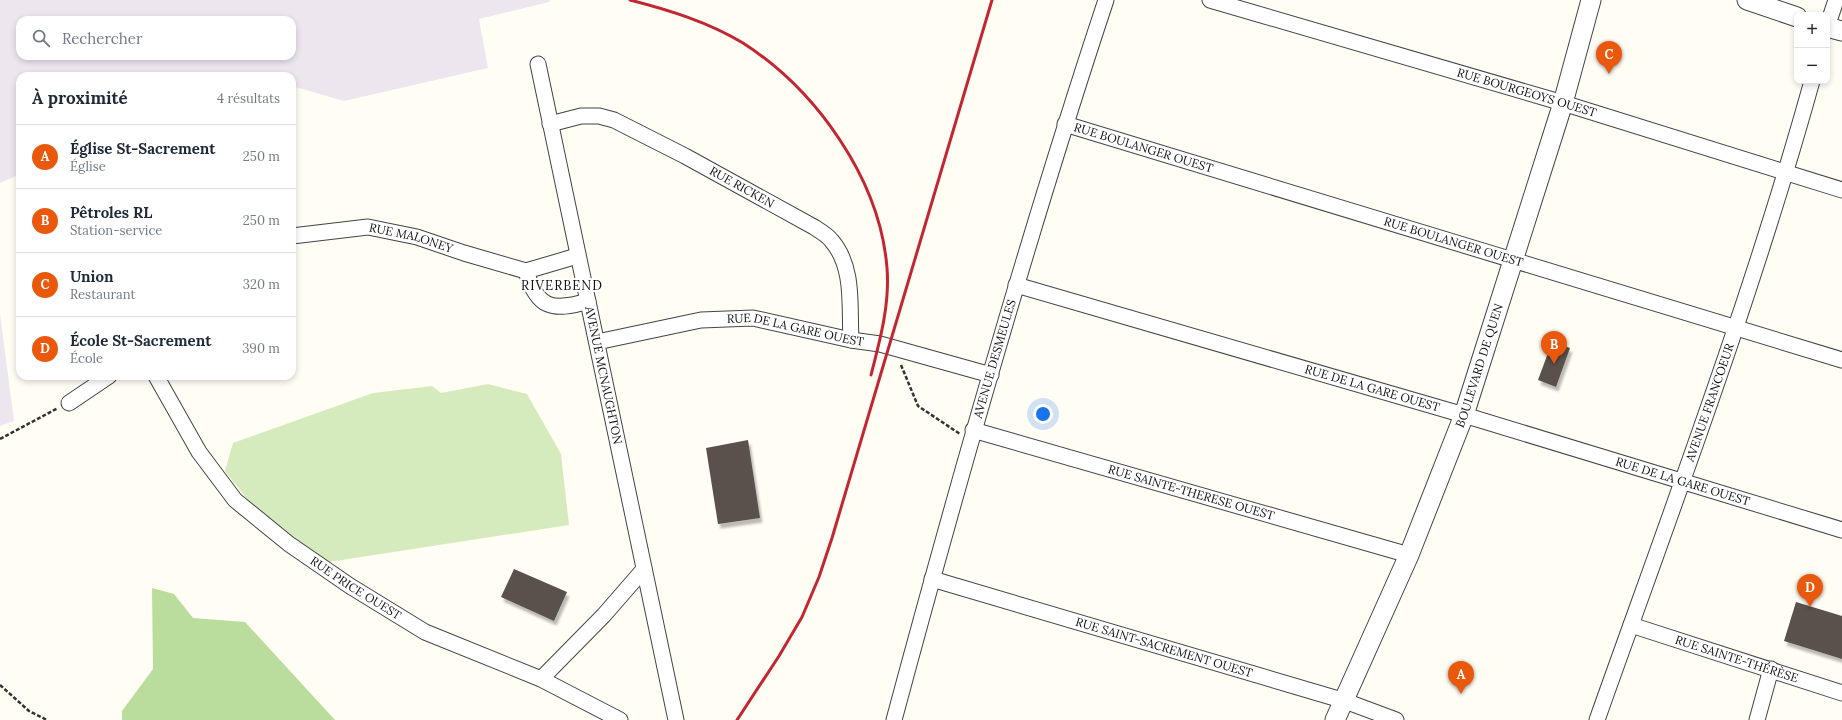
<!DOCTYPE html>
<html lang="fr">
<head>
<meta charset="utf-8">
<style>
  body { margin:0; font-family:Lora,serif; background:#f2f2f3; color:#1f2937 }
  .controls { position:absolute; right:12px; top:12px; display:grid; overflow:hidden; border-radius:8px; box-shadow:0 2px 6px #0003 }
  .controls button { width:36px; height:36px; display:grid; place-items:center; padding:0; border:0; border-bottom:1px solid #e0e1e3; background:#fff; color:#1f2937; font:20px sans-serif }
  .you { position:absolute; left:1043px; top:414px; width:14px; height:14px; margin:-10px; border:3px solid #fff; border-radius:50%; background:#1a73e8; box-shadow:0 0 0 6px #1a73e833 }
  .badge { display:grid; place-items:center; width:26px; height:26px; border-radius:50%; background:#ea580c; color:#fff; font-size:13px; font-weight:700 }
  .pin { position:absolute; translate:-50% -33px; filter:drop-shadow(0 1px 2px #0008) }
  .pin::after { content:''; position:absolute; top:21px; width:14px; height:12px; background:inherit; clip-path:polygon(0 0,100% 0,50% 100%) }
  .list { margin:0; padding:0; list-style:none }
  h2 { display:flex; justify-content:space-between; align-items:center; height:52px; margin:0; padding:0 16px; font-size:17px }
  h2 small { font-size:13px; font-weight:400; color:#747a83 }
  .list li { display:grid; grid-template-columns:26px 1fr auto; gap:12px; align-items:center; box-sizing:border-box; height:64px; padding:0 16px; border-top:1px solid #e0e1e3 }
  .list b { display:block; font-size:15px; white-space:nowrap }
  .list p { margin:0; font-size:13px; white-space:nowrap; color:#747a83 }
  .list em { font-size:13px; font-style:normal; color:#747a83 }
  .icon { flex:none; width:22px; height:22px; fill:none; stroke:currentColor; stroke-width:2; stroke-linecap:round; stroke-linejoin:round }
  .map { position:relative; flex:none; width:1842px; height:720px; overflow:hidden }
  .search { position:absolute; background:#fff; box-shadow:0 2px 6px #0003; left:16px; top:16px; width:280px; height:44px; display:flex; align-items:center; gap:10px; box-sizing:border-box; padding:0 14px; border-radius:12px; color:#747a83; font-size:15px }
  .panel { position:absolute; background:#fff; box-shadow:0 2px 6px #0003; left:16px; top:72px; width:280px; height:308px; border-radius:12px }
  .map>svg:first-child { display:block }
  .industrial { fill:#ede6ef; fill-rule:evenodd }
  .green { fill:#d6ebbd }
  .forest { fill:#badc9c }
  .building { fill:#5a514d; filter:url(#shadow) }
  .lines { fill:none; stroke-linecap:round; stroke-linejoin:round }
  .minor-casing { stroke:#444; stroke-width:17 }
  .tertiary-casing { stroke:#444; stroke-width:21 }
  .path { stroke:#333; stroke-width:2.5; stroke-dasharray:4 2; stroke-linecap:butt }
  .minor { stroke:#fff; stroke-width:15 }
  .tertiary { stroke:#fff; stroke-width:19 }
  .rail { stroke:#c32633; stroke-width:3 }
  .labels { text-anchor:middle; stroke-width:4; stroke-linejoin:round; paint-order:stroke }
  .street-label { font-size:12px; fill:#111; stroke:#fff }
  .neighbourhood-label { font-size:13px; letter-spacing:1px; fill:#111; stroke:#fff }
</style>
</head>
<body>
<div class="map">
<svg width="1842" height="720" viewBox="0 0 1842 720">
  <defs>
    <filter id="shadow"><feDropShadow dx="2.5" dy="4.5" stdDeviation="1" flood-color="#0004"/></filter>
  </defs>
  <rect width="100%" height="100%" fill="#fffdf4"/>
  <!-- industrial -->
  <g class="industrial">
    <path d="M0,0h550l-1,2 -70,17 9,49 -144,33 -52,-15v-10h-272v98l-20,9zM20,20h272v36h-272z"/>
    <polygon points="0,314 14,421 0,426"/>
  </g>
  <!-- green -->
  <polygon class="green" points="488,384 527,394 561,454 569,525 329,562 255,509 225,471 233,443 373,393 432,386 441,393"/>
  <!-- forest -->
  <polygon class="forest" points="152,588 174,594 193,618 245,622 335,720 122,720 122,711 153,669"/>
  <!-- building -->
  <g class="building">
    <polygon points="1552,342 1570,348 1556,387 1538,380"/>
    <polygon points="748,440 760,518 718,524 706,448"/>
    <polygon points="514,569 567,592 554,621 501,597"/>
    <polygon points="1796,602 1842,616 1842,659 1784,641"/>
  </g>
  <g class="lines">
    <!-- minor casing -->
    <g class="minor-casing">
      <g id="minor">
        <path id="s1" d="M1210,0l353,103 279,87"/>
        <polyline points="1827,27 1836,0"/>
        <path id="s2" d="M538,64l138,656"/>
        <path id="s3" d="M550,124l31,-8h18l15,4 71,36 129,71c6,4 13,8 17,13 24,27 18,67 20,100"/>
        <path id="s4" d="M1065,124l777,236"/>
        <path id="s5" d="M292,236l76,-9 49,10 47,16 62,18 51,-15"/>
        <path d="M526,271c11,37 26,41 62,30"/>
        <path id="s6" d="M1016,285l448,130 378,115"/>
        <path id="s7" d="M597,342l104,-22 52,-2 98,22 29,4 111,31"/>
        <path id="s8" d="M156,376l43,76 36,48 54,44 61,42 75,46 116,47 79,41"/>
        <polyline points="69,403 109,376"/>
        <path id="s9" d="M973,430l436,125"/>
        <path id="s10" d="M932,579l413,122 51,19"/>
        <path id="s11" d="M1631,625l211,68"/>
        <polyline points="541,679 604,615 644,569"/>
        <path id="s12" d="M894,720c65,-242 133,-482 212,-720"/>
        <path id="s13" d="M1597,720c75,-211 155,-423 215,-639"/>
        <polyline points="1757,720 1771,669"/>
      </g>
    </g>
    <!-- tertiary casing -->
    <g class="tertiary-casing">
      <g id="tertiary">
        <polyline points="1747,0 1797,17"/>
        <polyline points="1827,27 1842,31"/>
        <path id="s14" d="M1335,720l74,-165 55,-140 99,-312 28,-103"/>
      </g>
    </g>
    <!-- path -->
    <g class="path">
      <polyline points="901,365 918,406 960,434"/>
      <polyline points="0,439 58,408"/>
      <polyline points="0,685 29,711 47,720"/>
    </g>
    <!-- minor -->
    <use href="#minor" class="minor"/>
    <!-- tertiary -->
    <use href="#tertiary" class="tertiary"/>
    <!-- rail -->
    <g class="rail">
      <path d="M630,0c39,10 78,22 113,43 73,47 137,136 144,225 3,36 -7,72 -16,107"/>
      <polyline points="737,720 779,656 802,617 819,577 832,538 992,0"/>
    </g>
  </g>
  <g class="labels">
    <!-- street labels -->
    <g class="street-label">
      <text dy="4" stroke="none"><textPath href="#s1" startOffset="330">RUE BOURGEOYS OUEST</textPath></text>
      <text dy="4" stroke="none"><textPath href="#s4" startOffset="82">RUE BOULANGER OUEST</textPath></text>
      <text dy="4" stroke="none"><textPath href="#s3" startOffset="210">RUE RICKEN</textPath></text>
      <text dy="4" stroke="none"><textPath href="#s5" startOffset="121">RUE MALONEY</textPath></text>
      <text dy="4" stroke="none"><textPath href="#s4" startOffset="406">RUE BOULANGER OUEST</textPath></text>
      <text dy="4" stroke="none"><textPath href="#s7" startOffset="202">RUE DE LA GARE OUEST</textPath></text>
      <text dy="4" stroke="none"><textPath href="#s12" startOffset="375">AVENUE DESMEULES</textPath></text>
      <text dy="4" stroke="none"><textPath href="#s14" startOffset="383">BOULEVARD DE QUEN</textPath></text>
      <text dy="4" stroke="none"><textPath href="#s2" startOffset="318">AVENUE MCNAUGHTON</textPath></text>
      <text dy="4" stroke="none"><textPath href="#s6" startOffset="371">RUE DE LA GARE OUEST</textPath></text>
      <text dy="4" stroke="none"><textPath href="#s13" startOffset="337">AVENUE FRANCOEUR</textPath></text>
      <text dy="4" stroke="none"><textPath href="#s6" startOffset="695">RUE DE LA GARE OUEST</textPath></text>
      <text dy="4" stroke="none"><textPath href="#s9" startOffset="227">RUE SAINTE-THERESE OUEST</textPath></text>
      <text dy="4" stroke="none"><textPath href="#s8" startOffset="297">RUE PRICE OUEST</textPath></text>
      <text dy="4" stroke="none"><textPath href="#s10" startOffset="242">RUE SAINT-SACREMENT OUEST</textPath></text>
      <text dy="4" stroke="none"><textPath href="#s11" startOffset="111">RUE SAINTE-THÉRÈSE</textPath></text>
    </g>
    <!-- neighbourhood labels -->
    <g class="neighbourhood-label">
      <text x="562" y="290">RIVERBEND</text>
    </g>
  </g>
</svg>
<div class="controls">
<button>+</button>
<button>−</button>
</div>
<div class="you"></div>
<div class="pin badge" style="left:1461px;top:694px">A</div>
<div class="pin badge" style="left:1554px;top:364px">B</div>
<div class="pin badge" style="left:1609px;top:74px">C</div>
<div class="pin badge" style="left:1810px;top:607px">D</div>
<div class="search"><svg class="icon" aria-label="search" viewBox="0 0 24 24"><circle cx="10" cy="10" r="6"/><path d="M15 15l6 6"/></svg>Rechercher</div>
<section class="panel">
<h2>À proximité<small>4 résultats</small></h2>
<ul class="list">
<li><span class="badge">A</span><div><b>Église St-Sacrement</b><p>Église</p></div><em>250 m</em></li>
<li><span class="badge">B</span><div><b>Pêtroles RL</b><p>Station-service</p></div><em>250 m</em></li>
<li><span class="badge">C</span><div><b>Union</b><p>Restaurant</p></div><em>320 m</em></li>
<li><span class="badge">D</span><div><b>École St-Sacrement</b><p>École</p></div><em>390 m</em></li>
</ul>
</section>
</div>
</body>
</html>
